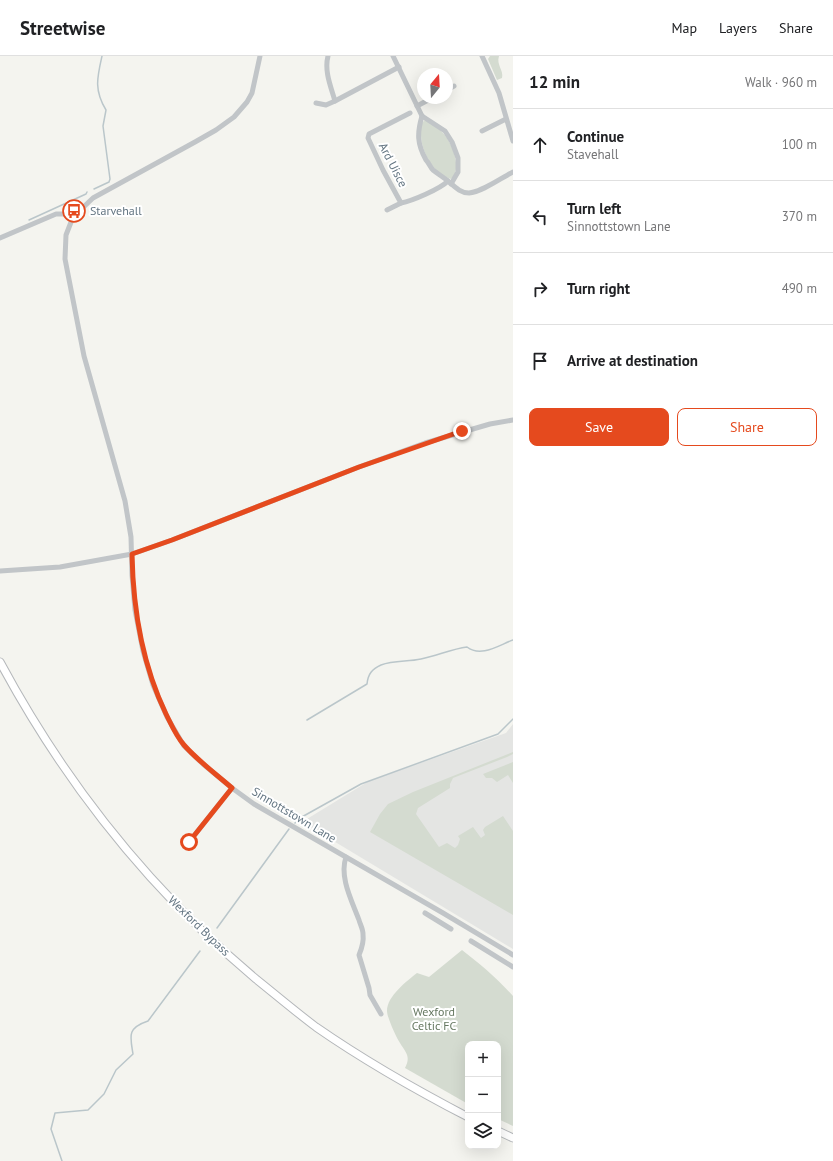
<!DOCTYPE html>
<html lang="en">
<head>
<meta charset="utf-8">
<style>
  body { margin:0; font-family:"PT Sans",sans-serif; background:#f2f2f2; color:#202124 }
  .controls { position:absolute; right:12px; bottom:12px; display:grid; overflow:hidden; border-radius:8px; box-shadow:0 4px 16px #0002 }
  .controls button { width:36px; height:36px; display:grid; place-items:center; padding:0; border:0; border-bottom:1px solid #e0e0e0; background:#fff; color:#202124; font:20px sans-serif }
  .compass { position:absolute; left:417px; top:12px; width:36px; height:36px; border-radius:50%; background:#fff; box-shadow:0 4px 16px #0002; rotate:18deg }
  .stop { position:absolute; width:12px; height:12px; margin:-9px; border:3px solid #e54a1e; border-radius:50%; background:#fff }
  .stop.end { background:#e54a1e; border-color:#fff; box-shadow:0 1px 4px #0008 }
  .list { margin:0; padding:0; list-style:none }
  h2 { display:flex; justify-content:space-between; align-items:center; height:52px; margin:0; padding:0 16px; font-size:17px }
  h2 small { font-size:13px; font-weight:400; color:#757577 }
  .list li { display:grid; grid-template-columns:26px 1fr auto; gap:12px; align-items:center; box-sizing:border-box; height:72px; padding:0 16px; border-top:1px solid #e0e0e0 }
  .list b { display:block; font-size:15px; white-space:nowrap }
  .list p { margin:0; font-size:13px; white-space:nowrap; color:#757577 }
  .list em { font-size:13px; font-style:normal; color:#757577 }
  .actions { display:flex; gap:8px; padding:12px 16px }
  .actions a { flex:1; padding:9px 0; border:1px solid #e54a1e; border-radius:8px; text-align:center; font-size:14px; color:#e54a1e }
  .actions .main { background:#e54a1e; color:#fff }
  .icon { flex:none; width:22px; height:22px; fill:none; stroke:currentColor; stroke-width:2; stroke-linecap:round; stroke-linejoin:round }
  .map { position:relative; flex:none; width:513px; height:1105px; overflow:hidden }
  header { display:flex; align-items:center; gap:24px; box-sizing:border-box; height:56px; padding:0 20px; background:#fff; border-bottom:1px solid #e0e0e0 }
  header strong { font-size:19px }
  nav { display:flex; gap:22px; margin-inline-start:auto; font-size:14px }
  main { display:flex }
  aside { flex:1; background:#fff }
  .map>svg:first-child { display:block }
  .built { fill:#e4e5e3 }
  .green { fill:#d4dbd0 }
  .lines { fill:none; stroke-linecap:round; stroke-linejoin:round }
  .stream { stroke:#bac6ca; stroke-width:1.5 }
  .highway-casing { stroke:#b4b7ba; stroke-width:9 }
  .minor { stroke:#c1c5c8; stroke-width:5 }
  .highway { stroke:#fff; stroke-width:7 }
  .route { stroke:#e54a1e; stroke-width:5 }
  .labels { text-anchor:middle; stroke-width:4; stroke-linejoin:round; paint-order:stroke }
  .street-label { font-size:12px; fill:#627481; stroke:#fff }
  .poi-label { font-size:12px; fill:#627481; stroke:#fff; text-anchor:start }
  .park-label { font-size:12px; fill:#667861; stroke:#fff }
</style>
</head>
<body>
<header>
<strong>Streetwise</strong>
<nav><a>Map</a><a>Layers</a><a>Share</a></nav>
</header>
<main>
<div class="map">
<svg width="513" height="1105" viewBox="0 0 513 1105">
  <rect width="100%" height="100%" fill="#f4f4ef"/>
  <!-- built -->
  <polygon class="built" points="513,668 513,893 302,766 369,725 506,677"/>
  <!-- green -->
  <g class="green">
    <path d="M490,0h9c-3,9 5,14 3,22l-5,2 -9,-21z"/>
    <path d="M425,64c6,4 14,8 18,13 9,9 20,37 8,46 -19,-6 -31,-29 -30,-48 0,-5 0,-8 4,-11z"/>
    <polygon points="513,696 513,698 507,701 453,722 450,728 450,732 418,752 416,758 439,791 447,787 455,792 458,789 460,783 458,780 473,771 481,782 485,779 483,774 485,771 503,760 513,775 513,859 370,776 380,758 388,748 413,736"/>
    <polygon points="513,706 513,727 508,719 497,726 492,722 486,722 483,718"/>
    <path d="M462,894c18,14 36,29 51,46v130l-15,-7v-75h-30v60l-63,-36c6,-12 1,-15 -5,-25 -4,-6 -13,-26 -13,-32 0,-15 20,-30 30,-38l12,4z"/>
  </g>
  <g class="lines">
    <!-- stream -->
    <g class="stream">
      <path d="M94,133l15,-7 1,-3 -7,-53 3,-16c-12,-20 -9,-32 -4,-54"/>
      <polyline points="29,164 86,138 87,136"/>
      <path d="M307,664l60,-36c1,-10 5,-15 14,-19 13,-5 27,-3 40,-6 16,-3 30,-10 46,-12 14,11 32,-2 46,-7"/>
      <polyline points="295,767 300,762 361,728 498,678 513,663"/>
      <polyline points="217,872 289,773"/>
      <path d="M62,1105l-11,-32 4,-16 33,-3 16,-16 12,-24 17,-16c-3,-18 -6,-26 15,-33l52,-70"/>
    </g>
    <!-- highway casing -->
    <g class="highway-casing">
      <g id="highway">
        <path d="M0,606c65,121 151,229 256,317 20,16 40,33 60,48 49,34 100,63 152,90"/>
        <polyline points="498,1075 513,1082"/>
      </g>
    </g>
    <!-- minor -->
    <g class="minor">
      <polyline points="260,0 252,37 247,46 234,61 216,74 195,86 93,142 73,161 66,179 65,203 84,300 125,445 131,481 132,519 135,554 143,595 153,629 167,661 184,690 203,708 232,732 254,748 443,857 513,899"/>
      <path d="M328,0c-4,15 3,31 7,45"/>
      <polyline points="393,0 422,60 445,75 452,86 458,102 458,116 451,128"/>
      <polyline points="482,0 499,37 513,85"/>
      <polyline points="447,34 454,30"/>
      <polyline points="316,47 326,49 335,45 399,11"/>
      <polyline points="417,50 432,42"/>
      <path d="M422,60c-5,17 -5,28 4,44 3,3 4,7 7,10 5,4 10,7 15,11 6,5 12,12 21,12 13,-1 32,-15 44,-21"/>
      <polyline points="482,75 506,63"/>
      <path d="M401,147c11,-2 39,-14 47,-22"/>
      <polyline points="387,154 401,147 383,114 368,82 369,78 410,57"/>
      <polyline points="0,182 56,158 66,158 73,161"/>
      <polyline points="0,515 60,511 132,498 172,484 359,411 425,387 490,368 513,364"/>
      <polyline points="189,786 232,732"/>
      <path d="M346,801c-7,20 6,44 13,63 1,4 4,9 4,14 1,8 -1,14 -4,21l10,33 1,7 11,19"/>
      <polyline points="425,857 451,873"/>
      <polyline points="471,885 513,911"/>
    </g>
    <!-- highway -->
    <use href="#highway" class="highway"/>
  </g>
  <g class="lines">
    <!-- route -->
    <path class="route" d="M189,786l43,-54c-16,-14 -34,-27 -48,-43 -8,-9 -13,-21 -18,-31 -24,-50 -33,-105 -34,-160l40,-14 187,-73 103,-36"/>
  </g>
  <!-- icons -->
  <defs>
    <g id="bus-ring" transform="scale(1.15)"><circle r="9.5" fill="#fff" stroke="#e54a1e" stroke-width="1.5"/><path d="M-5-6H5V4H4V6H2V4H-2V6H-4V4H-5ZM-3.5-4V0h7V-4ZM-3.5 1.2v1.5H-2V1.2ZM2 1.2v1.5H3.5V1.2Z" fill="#e54a1e"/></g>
  </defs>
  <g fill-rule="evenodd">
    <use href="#bus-ring" x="74" y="155"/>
  </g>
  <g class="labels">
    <!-- street labels -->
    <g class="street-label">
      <text transform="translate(393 109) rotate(63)" y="4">Ard Uisce</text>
      <text transform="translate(294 759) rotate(31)" y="4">Sinnottstown Lane</text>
      <text transform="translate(199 870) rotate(44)" y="4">Wexford Bypass</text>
    </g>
    <!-- poi labels -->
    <g class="poi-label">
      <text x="90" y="159">Starvehall</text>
    </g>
    <!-- park labels -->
    <g class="park-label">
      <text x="434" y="960">Wexford<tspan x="434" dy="14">Celtic FC</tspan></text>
    </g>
  </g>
</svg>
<div class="controls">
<button>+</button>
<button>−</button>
<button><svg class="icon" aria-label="layers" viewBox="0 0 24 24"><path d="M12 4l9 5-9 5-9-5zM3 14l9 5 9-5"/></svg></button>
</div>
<svg class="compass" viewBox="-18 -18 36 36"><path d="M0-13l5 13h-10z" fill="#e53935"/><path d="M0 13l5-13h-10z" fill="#757577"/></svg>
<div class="stop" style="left:189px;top:786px"></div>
<div class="stop end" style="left:462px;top:375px"></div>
</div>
<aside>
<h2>12 min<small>Walk · 960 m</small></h2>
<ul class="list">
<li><svg class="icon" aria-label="ahead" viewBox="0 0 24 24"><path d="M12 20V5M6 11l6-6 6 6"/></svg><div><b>Continue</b><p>Stavehall</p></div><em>100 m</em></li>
<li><svg class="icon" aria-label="left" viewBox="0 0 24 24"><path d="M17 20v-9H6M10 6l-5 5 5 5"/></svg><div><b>Turn left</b><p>Sinnottstown Lane</p></div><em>370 m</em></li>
<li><svg class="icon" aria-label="right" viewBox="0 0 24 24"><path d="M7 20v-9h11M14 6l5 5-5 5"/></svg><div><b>Turn right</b></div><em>490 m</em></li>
<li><svg class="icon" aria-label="arrive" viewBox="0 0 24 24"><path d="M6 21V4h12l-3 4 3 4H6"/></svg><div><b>Arrive at destination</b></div></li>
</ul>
<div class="actions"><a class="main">Save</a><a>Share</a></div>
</aside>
</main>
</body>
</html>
